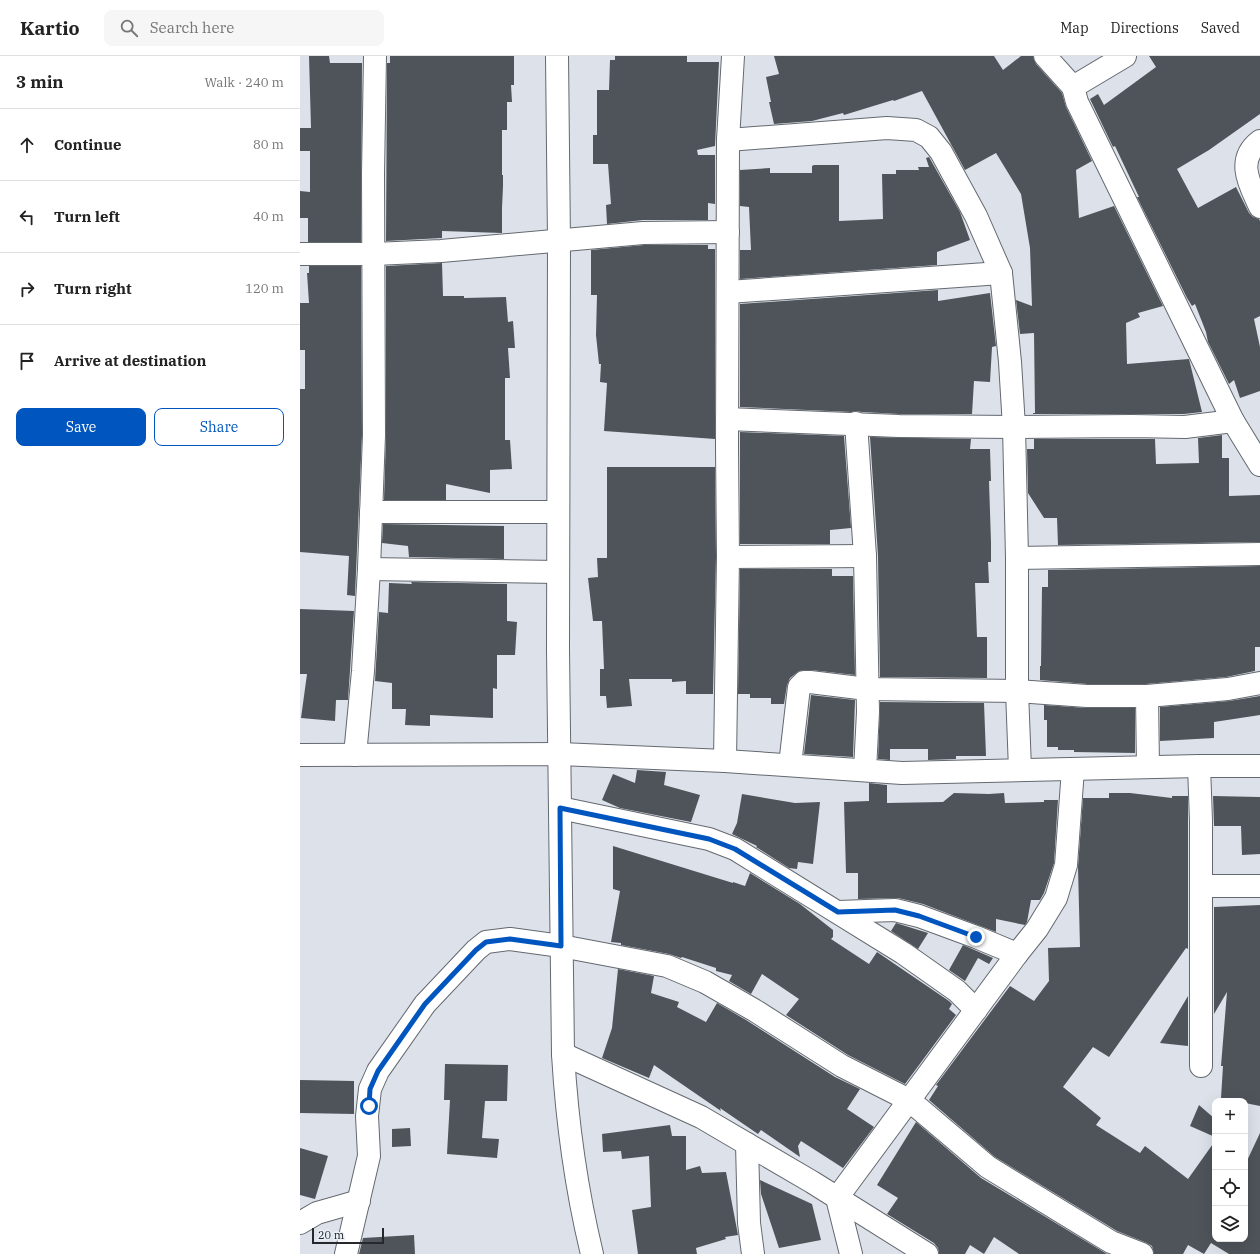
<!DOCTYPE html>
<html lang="en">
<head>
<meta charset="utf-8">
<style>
  body { margin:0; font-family:"IBM Plex Serif",serif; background:#f6f6f6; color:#222 }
  .controls { position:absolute; right:12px; bottom:12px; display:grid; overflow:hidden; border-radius:8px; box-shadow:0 4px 16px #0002 }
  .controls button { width:36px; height:36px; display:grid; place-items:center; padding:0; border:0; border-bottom:1px solid #e0e0e0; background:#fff; color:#222; font:20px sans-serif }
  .scale { position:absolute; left:12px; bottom:10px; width:72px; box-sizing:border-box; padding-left:4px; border:2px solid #26282b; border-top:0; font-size:11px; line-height:14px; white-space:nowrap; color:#26282b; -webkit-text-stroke:3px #eaf0f8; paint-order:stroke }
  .stop { position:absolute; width:12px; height:12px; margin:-9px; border:3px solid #0055be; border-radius:50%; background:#fff }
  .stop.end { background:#0055be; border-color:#fff; box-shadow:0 1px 4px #0008 }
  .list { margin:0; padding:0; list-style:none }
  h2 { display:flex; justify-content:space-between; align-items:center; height:52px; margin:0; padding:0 16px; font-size:17px }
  h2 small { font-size:13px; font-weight:400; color:#767676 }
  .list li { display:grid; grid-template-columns:26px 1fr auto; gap:12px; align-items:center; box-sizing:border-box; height:72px; padding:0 16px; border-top:1px solid #e0e0e0 }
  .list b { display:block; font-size:15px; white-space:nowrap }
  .list em { font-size:13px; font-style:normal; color:#767676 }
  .actions { display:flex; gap:8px; padding:12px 16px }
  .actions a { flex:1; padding:9px 0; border:1px solid #0055be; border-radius:8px; text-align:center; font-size:14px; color:#0055be }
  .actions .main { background:#0055be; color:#fff }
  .icon { flex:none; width:22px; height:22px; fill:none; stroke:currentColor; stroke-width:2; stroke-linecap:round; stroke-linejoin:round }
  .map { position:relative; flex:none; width:960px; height:1198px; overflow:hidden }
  header { display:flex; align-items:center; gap:24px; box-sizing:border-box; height:56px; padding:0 20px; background:#fff; border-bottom:1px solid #e0e0e0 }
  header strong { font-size:19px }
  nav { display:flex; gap:22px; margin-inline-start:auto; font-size:14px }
  .search { width:280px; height:36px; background:#f6f6f6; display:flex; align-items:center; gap:10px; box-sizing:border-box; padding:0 14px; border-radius:8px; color:#767676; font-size:15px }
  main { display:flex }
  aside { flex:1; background:#fff }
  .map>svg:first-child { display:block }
  .building { fill:#4f545a }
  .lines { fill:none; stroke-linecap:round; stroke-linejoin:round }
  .minor-casing { stroke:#646970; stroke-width:24 }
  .minor { stroke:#fff; stroke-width:22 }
  .route { stroke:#0055be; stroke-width:5 }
</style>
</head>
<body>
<header>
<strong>Kartio</strong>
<div class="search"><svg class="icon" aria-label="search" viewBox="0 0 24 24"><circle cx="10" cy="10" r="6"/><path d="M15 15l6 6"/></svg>Search here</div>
<nav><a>Map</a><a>Directions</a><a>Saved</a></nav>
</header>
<main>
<aside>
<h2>3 min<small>Walk · 240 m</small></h2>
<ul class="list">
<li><svg class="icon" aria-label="ahead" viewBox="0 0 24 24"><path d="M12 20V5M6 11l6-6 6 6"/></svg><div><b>Continue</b></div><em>80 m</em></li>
<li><svg class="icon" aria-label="left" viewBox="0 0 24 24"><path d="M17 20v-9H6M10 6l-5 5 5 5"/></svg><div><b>Turn left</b></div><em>40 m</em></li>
<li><svg class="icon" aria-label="right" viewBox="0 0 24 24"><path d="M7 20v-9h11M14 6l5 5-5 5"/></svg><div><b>Turn right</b></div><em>120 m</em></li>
<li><svg class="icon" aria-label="arrive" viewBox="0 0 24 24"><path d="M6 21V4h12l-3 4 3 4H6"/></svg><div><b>Arrive at destination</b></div></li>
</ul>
<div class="actions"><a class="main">Save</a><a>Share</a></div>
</aside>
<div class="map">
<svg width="960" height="1198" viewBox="0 0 960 1198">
  <rect width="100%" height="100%" fill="#dde2ea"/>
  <!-- building -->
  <g class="building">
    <polygon points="9,0 29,0 30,7 62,7 61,186 8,186 8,162 0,162 0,135 10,136 10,95 0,95 0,72 11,72"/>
    <polygon points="90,0 214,0 214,29 211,29 212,46 207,46 207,74 202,74 202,119 203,119 203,130 202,152 202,177 142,175 142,182 86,185 87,7 90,7"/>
    <polygon points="315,0 387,0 387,6 419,6 415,90 397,94 398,99 415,99 415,148 408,147 408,164 343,164 307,168 306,149 311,148 308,108 293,108 293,79 297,79 297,34 309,34 310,4 315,4"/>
    <polygon points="474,0 694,0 703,14 721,0 733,0 736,8 762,37 766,51 792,105 776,114 779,162 814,150 863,250 838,257 840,261 826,267 827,308 889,303 902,356 884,358 733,358 733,357 735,357 734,277 720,278 716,244 732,250 730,192 721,138 696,97 665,114 622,35 594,45 593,44 544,59 543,57 512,65 474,68 469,46 471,46 466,21 479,18"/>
    <polygon points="849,0 960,0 960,58 909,94 877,113 898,152 936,131 949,157 953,161 959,163 960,165 960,260 954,263 960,291 960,335 940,342 934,324 929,328 908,286 906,276 895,248 892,250 887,242 837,141 839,141 815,90 813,91 790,43 798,38 804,49 856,11"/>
    <polygon points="629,101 660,156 670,184 637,196 637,209 440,223 440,194 451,194 449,151 440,150 440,114 470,112 470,117 512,117 512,110 514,109 539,109 539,165 583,163 582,118 596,118 596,114 619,114 618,111 629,111 626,102"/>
    <polygon points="344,189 408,189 408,193 415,193 415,383 304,375 307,327 300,326 301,308 299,308 296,279 297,239 291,239 291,194"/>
    <polygon points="142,207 143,240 164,240 164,242 206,241 208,266 213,265 215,292 208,292 210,322 205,322 205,384 210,384 212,413 190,414 190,437 146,428 146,444 84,444 86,379 86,210"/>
    <polygon points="9,210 61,210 62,379 55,540 47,539 49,500 0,496 0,333 5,333 5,294 0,294 0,247 9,247 7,217 9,217"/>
    <polygon points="638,234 638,245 690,237 696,290 692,291 690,326 674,325 672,358 599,358 562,356 556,355 552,356 440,351 440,248"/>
    <polygon points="440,376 544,380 551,472 530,474 530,488 440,488"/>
    <polygon points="922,379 922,402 929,402 929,440 960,439 960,486 758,489 757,462 744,462 728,437 727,393 734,393 734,383 855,383 856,408 899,407 898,382"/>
    <polygon points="570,381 671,383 670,393 690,393 691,425 689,425 691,486 691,506 688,506 689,527 675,527 677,581 687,581 687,622 580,621 578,500"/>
    <polygon points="307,411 415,411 416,501 413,638 386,638 386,625 372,626 372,623 329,623 332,650 307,652 306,640 300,640 300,613 304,613 302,565 293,565 288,522 298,521 297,502 307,502"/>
    <polygon points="83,468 204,470 204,503 109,501 108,490 82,487"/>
    <polygon points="960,510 960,591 955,591 955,615 926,621 846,628 787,628 740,624 740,610 741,610 742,531 748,531 748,514"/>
    <polygon points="440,513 532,513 532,520 553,520 555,619 511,614 499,615 490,622 487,629 484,648 471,648 471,642 450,642 450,638 438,638"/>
    <polygon points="111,526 207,528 207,565 217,566 215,599 197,599 197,633 193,632 193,662 130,659 130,670 105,669 106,653 92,653 92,627 75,625 79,556 88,557 89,527 112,528"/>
    <polygon points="0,553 54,555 48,644 36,644 35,665 1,662 7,618 0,618"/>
    <polygon points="511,639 555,644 553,701 504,698"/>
    <polygon points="960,640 960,659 914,666 914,682 860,685 860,651 929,645"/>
    <polygon points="580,646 684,647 686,700 656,700 656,703 628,704 628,693 590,693 590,704 578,703"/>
    <polygon points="744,649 787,652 835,652 835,697 774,696 774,694 758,694 758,691 747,691 747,664 744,664"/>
    <polygon points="337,714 366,716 364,729 400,739 391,766 320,752 302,744 313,718 335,727"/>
    <polygon points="569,727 587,729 587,747 643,746 654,737 689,738 704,737 705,747 744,746 744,744 758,744 754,807 744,837 740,844 731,844 727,866 725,869 696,863 696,876 623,848 598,842 558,843 558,817 546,817 544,746 569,745"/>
    <polygon points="809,737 830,737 872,742 872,740 888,740 888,893 886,892 809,1001 793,991 763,1031 801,1062 796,1069 840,1097 845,1090 888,1123 915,1085 915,1183 945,1183 945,1109 960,1077 960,1198 929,1198 911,1187 904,1198 888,1189 883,1198 854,1198 852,1190 847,1187 817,1175 695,1101 629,1044 638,1030 636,1029 710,930 734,945 749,925 748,892 780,891 778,811 783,742 809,742"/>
    <polygon points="442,738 495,747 520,746 513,808 498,806 497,813 489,812 456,791 457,790 432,778 437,767"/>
    <polygon points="913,740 960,741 960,798 942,799 941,770 914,770"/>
    <polygon points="313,790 433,827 433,826 445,830 450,817 500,848 533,874 533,881 531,883 569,908 577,896 649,945 652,948 649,953 656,959 605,1028 548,999 486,959 499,943 462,918 451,938 429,925 432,919 416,915 416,912 382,901 381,902 369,898 321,889 321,887 311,886 320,835 313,833"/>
    <polygon points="960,849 960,1050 945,1047 945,1045 936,1045 921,1042 923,1010 921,1010 927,936 914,958 914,851"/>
    <polygon points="596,867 628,877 618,893 591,875"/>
    <polygon points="663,889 693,902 689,908 678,902 665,925 649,914"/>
    <polygon points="318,913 354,920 351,937 379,946 377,951 406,966 417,947 446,964 535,1021 560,1033 547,1053 574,1071 543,1112 501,1085 498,1090 500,1101 461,1074 458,1078 420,1052 421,1055 354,1009 349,1022 302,1002 312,972"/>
    <polygon points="888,940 888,990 860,987"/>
    <polygon points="145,1008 208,1009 207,1045 185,1045 182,1082 199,1083 197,1102 147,1098 150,1044 144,1044"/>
    <polygon points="0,1024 54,1025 54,1058 0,1057"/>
    <polygon points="899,1049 915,1063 915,1081 890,1070"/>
    <polygon points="616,1066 681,1122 807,1198 719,1198 694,1181 684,1198 670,1189 665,1198 639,1198 638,1192 634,1187 587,1158 598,1142 577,1129"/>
    <polygon points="370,1069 372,1080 386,1080 386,1114 400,1110 402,1117 426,1116 438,1179 425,1181 426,1183 396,1192 397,1198 338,1198 332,1154 351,1151 349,1100 322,1103 321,1095 303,1096 302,1078"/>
    <polygon points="110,1072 111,1090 92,1091 92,1073"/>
    <polygon points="0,1092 28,1100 15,1143 0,1139"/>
    <polygon points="460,1124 512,1148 521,1184 479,1192 461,1138"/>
    <polygon points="114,1179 115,1198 59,1198 63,1182"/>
  </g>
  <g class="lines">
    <!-- minor casing -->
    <g class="minor-casing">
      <g id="minor">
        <path d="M257,0l2,185 -1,409 5,404c4,68 13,134 29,200"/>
        <polyline points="745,0 773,31 777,46 933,365 960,409"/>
        <polyline points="773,31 825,0"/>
        <polyline points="428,84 587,72 616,74 629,81 641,96 676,160 701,217 710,306 714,371 717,502 717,635 720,713"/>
        <path d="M960,85c-25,19 -10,44 0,66"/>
        <polyline points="0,198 74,198 141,195 343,177 428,176"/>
        <polyline points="428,236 701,217"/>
        <polyline points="427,363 599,370 714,371 832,370 885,371 933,365"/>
        <polyline points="556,367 565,500 568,656 565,714"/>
        <polyline points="71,456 258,456"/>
        <polyline points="428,501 565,500"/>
        <polyline points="717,502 960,498"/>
        <polyline points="69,513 258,516"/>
        <polyline points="847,640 848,711"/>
        <polyline points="0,699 260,698 425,705 602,717 899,710 960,710"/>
        <polyline points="55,699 63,615 69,513 74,379 73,118 75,0"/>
        <polyline points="425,705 428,501 427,391 428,84 433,0"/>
        <polyline points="490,709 499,631 504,626 510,626 567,633 717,635 787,640 847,640 928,633 960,627"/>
        <polyline points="899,710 901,765 901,1010"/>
        <polyline points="260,752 409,783 435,793 603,897 657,935 676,954"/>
        <polyline points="901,830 960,830"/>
        <polyline points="538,856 595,854 619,860 676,881 717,898"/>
        <polyline points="263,998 401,1061 512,1126 627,1198"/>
        <polyline points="447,1088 449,1167 453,1198"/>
        <polyline points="0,1167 17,1157 59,1145"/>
        <polyline points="46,1198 69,1100 67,1060 70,1033 78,1015 125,948 176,894 186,886 210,883 261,890 367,910 405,926 454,954 542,1010 609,1044 688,1111 811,1186 842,1198"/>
        <polyline points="551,1198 537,1142 717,898 737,873 756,842 766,809 773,713"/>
      </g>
    </g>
    <!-- minor -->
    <use href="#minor" class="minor"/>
  </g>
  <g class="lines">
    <!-- route -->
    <polyline class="route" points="69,1050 70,1033 78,1015 125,948 176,894 186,886 210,883 261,890 260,752 409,783 435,793 538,856 595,854 619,860 676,881"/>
  </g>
</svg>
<div class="controls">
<button>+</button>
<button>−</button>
<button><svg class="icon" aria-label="locate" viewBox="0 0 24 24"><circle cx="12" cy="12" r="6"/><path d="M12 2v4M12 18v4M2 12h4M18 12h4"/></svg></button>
<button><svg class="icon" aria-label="layers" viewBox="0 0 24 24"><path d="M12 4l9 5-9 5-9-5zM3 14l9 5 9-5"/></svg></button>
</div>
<div class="scale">20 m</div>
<div class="stop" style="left:69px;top:1050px"></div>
<div class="stop end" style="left:676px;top:881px"></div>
</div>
</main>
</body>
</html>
